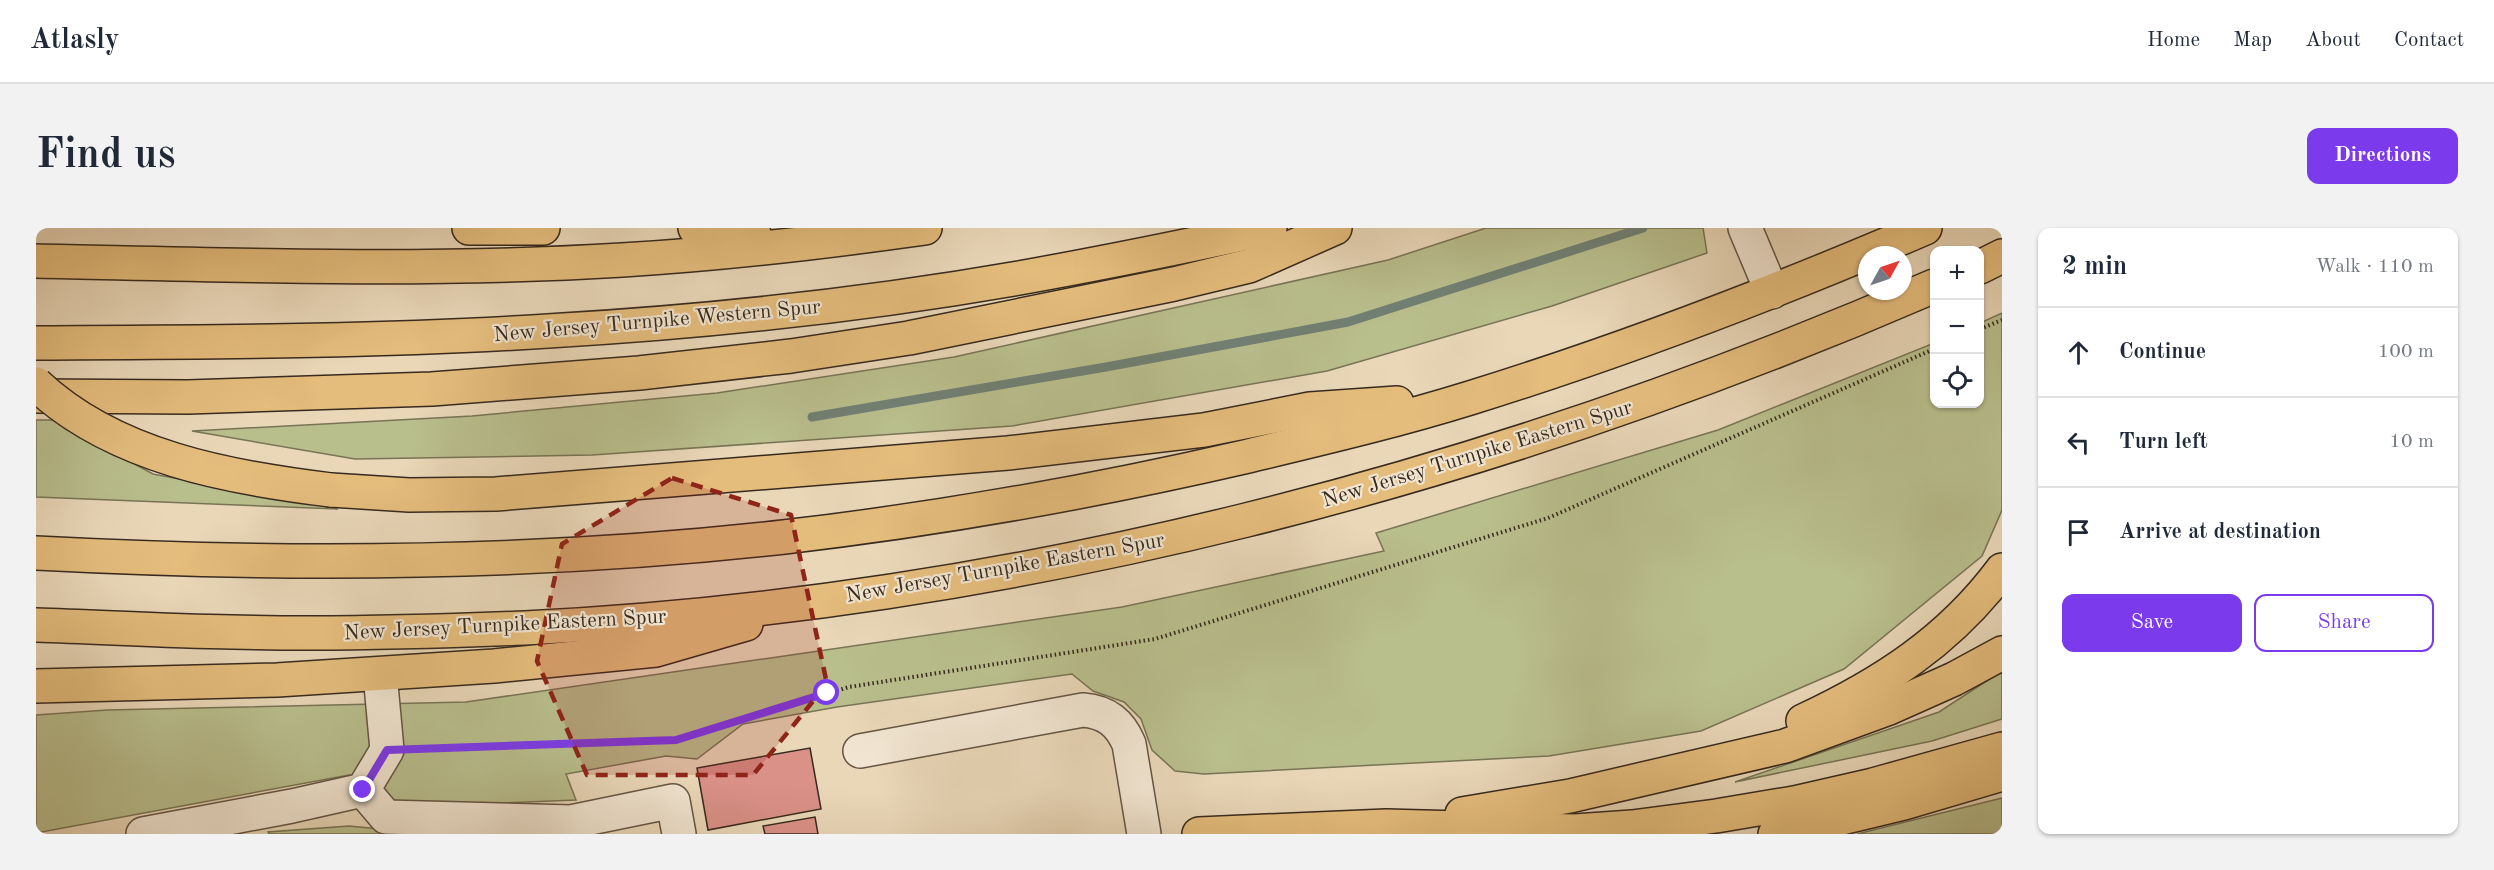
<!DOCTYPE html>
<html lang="en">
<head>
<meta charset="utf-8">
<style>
  body { margin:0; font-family:"Old Standard TT",serif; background:#f2f2f3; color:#1f2937 }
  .controls { position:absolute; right:18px; top:18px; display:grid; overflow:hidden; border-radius:12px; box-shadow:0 2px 4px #0004 }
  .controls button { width:54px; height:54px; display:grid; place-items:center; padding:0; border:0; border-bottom:2px solid #e0e1e3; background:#fff; color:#1f2937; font:30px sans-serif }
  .compass { position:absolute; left:1822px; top:18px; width:54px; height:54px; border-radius:50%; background:#fff; box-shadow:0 2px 4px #0004; rotate:50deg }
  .stop { position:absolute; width:18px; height:18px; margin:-14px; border:4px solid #7c3aed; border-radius:50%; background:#fff }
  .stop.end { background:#7c3aed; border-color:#fff; box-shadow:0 2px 6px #0008 }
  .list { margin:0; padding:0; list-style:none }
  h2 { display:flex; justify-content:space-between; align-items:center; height:78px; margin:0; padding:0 24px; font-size:26px }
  h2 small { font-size:20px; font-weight:400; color:#747a83 }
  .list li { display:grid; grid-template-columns:39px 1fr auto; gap:18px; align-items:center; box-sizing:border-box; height:90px; padding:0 24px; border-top:2px solid #e0e1e3 }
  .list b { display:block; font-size:22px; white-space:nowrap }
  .list em { font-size:20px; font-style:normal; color:#747a83 }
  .actions { display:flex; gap:12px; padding:18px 24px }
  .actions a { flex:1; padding:14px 0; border:2px solid #7c3aed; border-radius:12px; text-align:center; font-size:21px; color:#7c3aed }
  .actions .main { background:#7c3aed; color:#fff }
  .icon { flex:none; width:33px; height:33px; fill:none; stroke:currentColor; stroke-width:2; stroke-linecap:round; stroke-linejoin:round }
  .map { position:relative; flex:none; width:1966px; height:606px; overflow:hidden; border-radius:12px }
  header { display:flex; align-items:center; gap:36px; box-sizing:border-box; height:84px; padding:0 30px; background:#fff; border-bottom:2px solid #e0e1e3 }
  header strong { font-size:28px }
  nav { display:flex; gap:33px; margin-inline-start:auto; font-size:21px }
  .intro { display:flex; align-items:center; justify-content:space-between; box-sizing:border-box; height:144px; padding:0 36px }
  h1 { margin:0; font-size:42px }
  .button { padding:15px 27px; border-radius:12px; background:#7c3aed; color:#fff; font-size:21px; font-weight:700 }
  main { display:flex; gap:36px; padding:0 36px }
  aside { flex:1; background:#fff; border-radius:12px; box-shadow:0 2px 4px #0004 }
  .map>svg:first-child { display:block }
  .green { fill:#b9be8d; stroke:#787456; stroke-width:1.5 }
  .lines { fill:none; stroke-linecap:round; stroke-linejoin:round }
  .stream { stroke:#718074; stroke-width:9 }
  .building { fill:#da9188; stroke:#372a1e; stroke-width:1.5 }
  .minor-casing { stroke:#645544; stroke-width:36 }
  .highway-casing { stroke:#372a1e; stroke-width:36 }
  .path { stroke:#372a1e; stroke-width:4; stroke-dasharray:1.5 3; stroke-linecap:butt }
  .minor { stroke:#f1e5d1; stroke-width:33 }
  .highway { stroke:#e4bc7c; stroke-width:33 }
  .highway-bridge-casing { stroke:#372a1e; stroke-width:36; stroke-linecap:butt }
  .highway-bridge { stroke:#e4bc7c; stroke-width:33 }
  .route { stroke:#7c3aed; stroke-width:8 }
  .marked { fill:#8f2418; fill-opacity:0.2; stroke:#8f2418; stroke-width:4.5; stroke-dasharray:12 8; stroke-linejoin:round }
  .labels { text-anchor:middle; stroke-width:4.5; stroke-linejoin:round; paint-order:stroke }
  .street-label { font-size:21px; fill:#372a1e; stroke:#f1e5d1 }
</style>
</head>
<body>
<header>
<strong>Atlasly</strong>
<nav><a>Home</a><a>Map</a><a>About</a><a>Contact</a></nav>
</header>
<div class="intro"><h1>Find us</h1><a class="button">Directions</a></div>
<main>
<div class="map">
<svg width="1966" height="606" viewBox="0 0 1966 606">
  <rect width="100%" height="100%" fill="#e9d7b8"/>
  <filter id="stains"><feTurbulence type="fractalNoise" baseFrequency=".00333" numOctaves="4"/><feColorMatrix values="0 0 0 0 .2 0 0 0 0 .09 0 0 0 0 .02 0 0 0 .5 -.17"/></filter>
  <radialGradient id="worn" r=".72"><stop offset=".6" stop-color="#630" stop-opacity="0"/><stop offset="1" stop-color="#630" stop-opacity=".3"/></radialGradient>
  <!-- green -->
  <g class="green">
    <polygon points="1450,0 1667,0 1671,25 1516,78 1291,143 976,198 556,227 319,231 156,203 436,188 681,165 918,129 1352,32"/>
    <polygon points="1966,85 1966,282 1946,328 1808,441 1665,503 1513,528 1168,546 1139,543 1116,522 1105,491 1088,474 1057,463 1036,446 801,479 707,496 661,531 630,528 530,546 540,572 395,578 356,574 313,547 0,605 0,487 71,482 430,474 1086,379 1348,323 1340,305 1682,202 1898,115 1898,176 1944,176 1944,95"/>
    <polygon points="0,192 17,192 117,246 302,281 0,269"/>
    <polygon points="1966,443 1966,491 1896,513 1699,554 1903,484"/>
    <polygon points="1966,570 1966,606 1821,606 1962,571"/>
    <polygon points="313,598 397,606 233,606 232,604"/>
  </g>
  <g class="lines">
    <!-- stream -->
    <polyline class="stream" points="776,189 1070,139 1312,94 1607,0"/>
  </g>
  <!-- building -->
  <g class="building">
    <polygon points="774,520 785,581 672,602 661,540"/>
    <polygon points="779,589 782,606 729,606 727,598"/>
  </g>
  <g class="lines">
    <!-- minor casing -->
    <g class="minor-casing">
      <g id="minor">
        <polyline points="1709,0 1736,64"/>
        <path d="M824,523l223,-41c24,2 37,13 46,34l15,90"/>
        <polyline points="327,562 350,589 535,594 637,573 643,606"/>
        <polyline points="107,606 256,578 327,562 351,522 344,446"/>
      </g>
    </g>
    <!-- highway casing -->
    <g class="highway-casing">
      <g id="highway">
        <polyline points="433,0 507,0"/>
        <polyline points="659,0 718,6"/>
        <path d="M0,33c195,4 391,11 586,-1 101,-6 203,-18 303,-32"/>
        <polyline points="1944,39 1966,28"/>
        <path d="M0,115c171,-1 341,-1 512,-12 157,-9 316,-26 471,-53 84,-15 168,-32 251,-50"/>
        <polyline points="0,168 152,169 396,161 603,145 755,128 873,110 1138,56 1213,38 1299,0"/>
        <polyline points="295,262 373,267 460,266 972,225 1168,202 1274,181 1361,175"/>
        <path d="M0,325c248,13 501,12 748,-16 155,-18 308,-45 460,-80 75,-18 152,-36 226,-59 155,-48 306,-106 455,-170"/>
        <path d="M0,397c65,2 130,6 196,7 97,3 195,0 293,-4 486,-24 964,-149 1409,-342"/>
        <polyline points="0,458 241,452 458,438 620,422 710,396"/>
        <path d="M1767,493c79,-37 146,-80 199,-151"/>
        <polyline points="1426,586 1534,568 1749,518 1853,480 1918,451 1966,425"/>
        <polyline points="1163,606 1350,598 1539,603 1596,599 1680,588 1758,575 1837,557 1966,521"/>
        <polyline points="1739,606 1868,575 1966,546"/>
      </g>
    </g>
    <!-- path -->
    <g class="path">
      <polyline points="1944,101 1966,92"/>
      <polyline points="381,521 640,511 813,459 1119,411 1512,290 1898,121"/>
    </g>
    <!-- minor -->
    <use href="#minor" class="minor"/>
    <!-- highway -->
    <use href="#highway" class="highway"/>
    <!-- highway-bridge casing -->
    <g class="highway-bridge-casing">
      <path id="highway-bridge" d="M0,156c77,73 194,94 295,106"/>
    </g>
    <!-- highway-bridge -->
    <use href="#highway-bridge" class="highway-bridge"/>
  </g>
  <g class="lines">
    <!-- route -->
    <polyline class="route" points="327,562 351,522 640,512 791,465"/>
  </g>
  <!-- marked area -->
  <path class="marked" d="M636,250l119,37 36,169 -74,91h-166l-50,-114 25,-117z"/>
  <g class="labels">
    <!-- street labels -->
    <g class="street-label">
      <text transform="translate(621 92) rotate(-5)" y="7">New Jersey Turnpike Western Spur</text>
      <text transform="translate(1441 225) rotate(-17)" y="7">New Jersey Turnpike Eastern Spur</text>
      <text transform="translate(969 339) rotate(-10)" y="7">New Jersey Turnpike Eastern Spur</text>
      <text transform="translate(469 396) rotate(-3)" y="7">New Jersey Turnpike Eastern Spur</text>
    </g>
  </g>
  <rect width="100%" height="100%" filter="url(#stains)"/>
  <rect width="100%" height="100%" fill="url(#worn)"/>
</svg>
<div class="controls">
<button>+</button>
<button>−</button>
<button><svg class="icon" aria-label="locate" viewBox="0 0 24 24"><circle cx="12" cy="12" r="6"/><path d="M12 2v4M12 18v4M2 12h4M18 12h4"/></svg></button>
</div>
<svg class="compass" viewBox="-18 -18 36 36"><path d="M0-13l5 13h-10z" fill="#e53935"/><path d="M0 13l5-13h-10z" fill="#747a83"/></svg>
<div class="stop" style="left:791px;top:465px"></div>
<div class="stop end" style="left:327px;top:562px"></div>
</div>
<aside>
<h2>2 min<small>Walk · 110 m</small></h2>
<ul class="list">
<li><svg class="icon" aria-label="ahead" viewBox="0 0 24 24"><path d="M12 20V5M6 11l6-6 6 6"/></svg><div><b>Continue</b></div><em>100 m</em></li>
<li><svg class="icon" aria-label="left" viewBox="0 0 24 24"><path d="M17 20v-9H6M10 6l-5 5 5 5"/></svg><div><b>Turn left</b></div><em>10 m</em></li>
<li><svg class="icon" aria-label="arrive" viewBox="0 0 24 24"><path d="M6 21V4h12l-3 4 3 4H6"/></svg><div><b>Arrive at destination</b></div></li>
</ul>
<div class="actions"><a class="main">Save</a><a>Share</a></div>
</aside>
</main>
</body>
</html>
